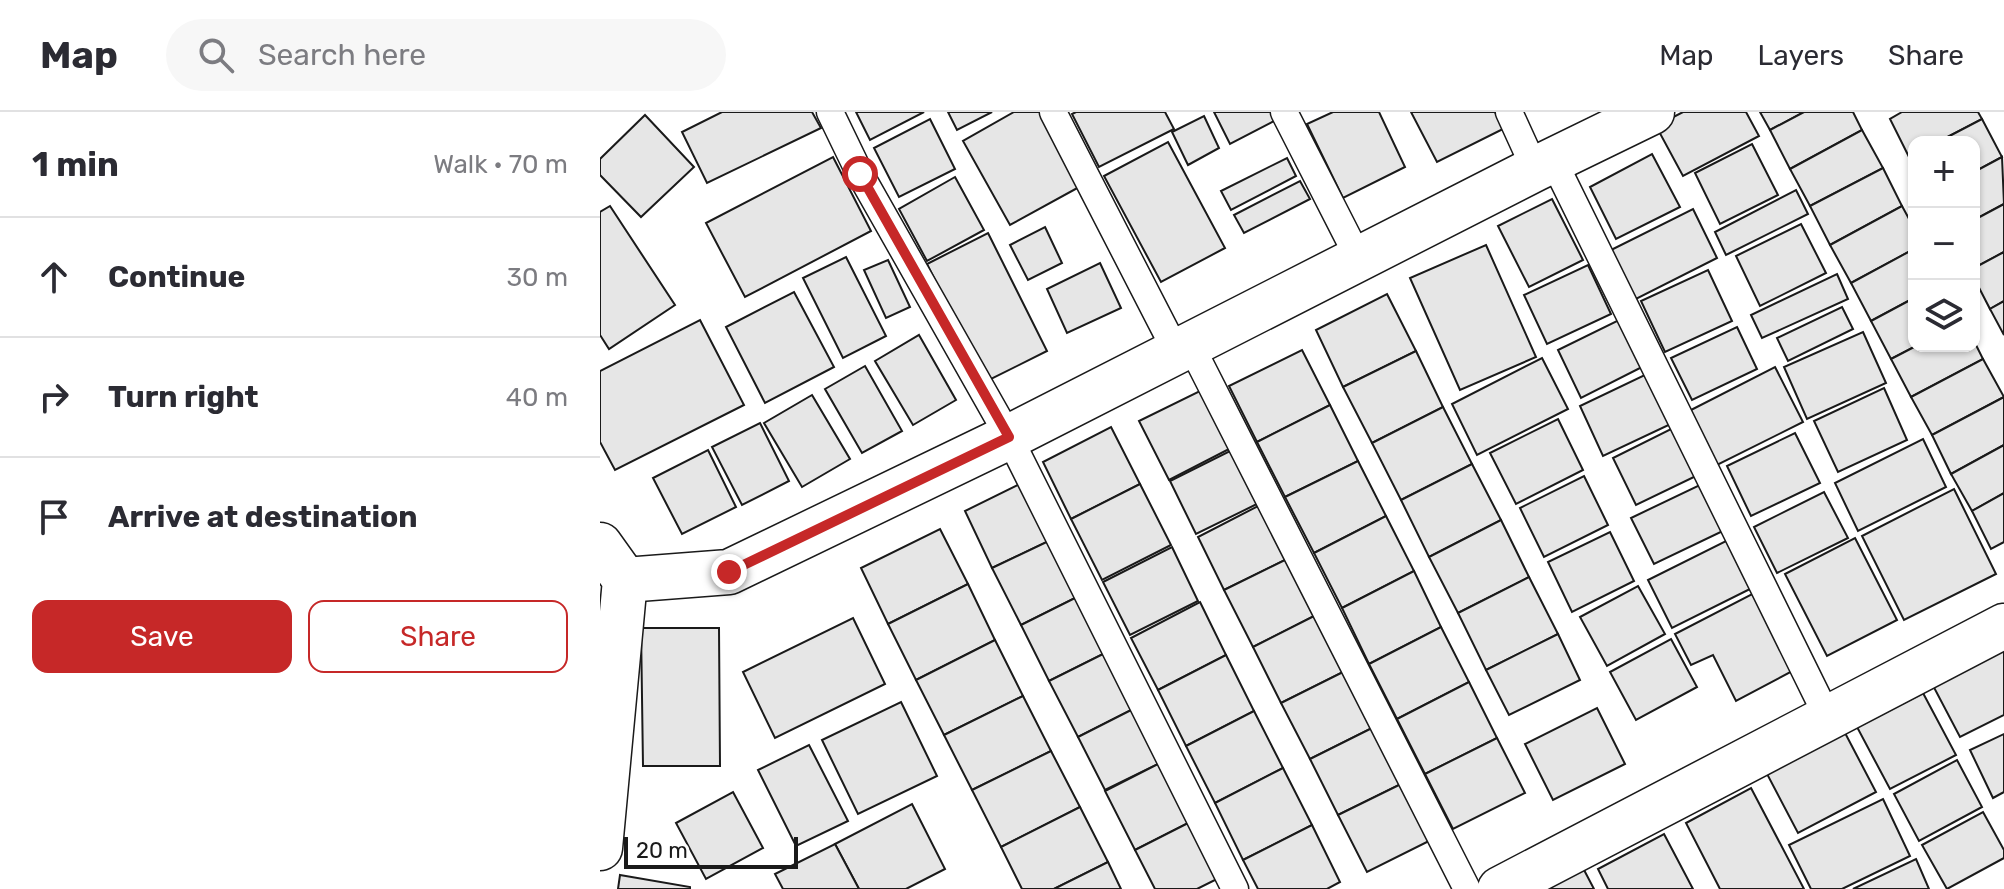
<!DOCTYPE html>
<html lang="en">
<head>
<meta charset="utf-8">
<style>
  body { margin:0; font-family:Rubik,sans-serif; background:#f7f7f7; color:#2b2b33 }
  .controls { position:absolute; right:24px; top:24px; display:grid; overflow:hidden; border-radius:16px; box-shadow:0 2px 6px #0004 }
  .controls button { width:72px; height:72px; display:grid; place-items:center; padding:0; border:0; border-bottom:2px solid #e1e1e2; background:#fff; color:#2b2b33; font:40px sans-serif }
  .scale { position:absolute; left:24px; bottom:20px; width:174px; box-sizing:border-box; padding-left:8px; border:4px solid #1a1a1a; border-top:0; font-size:22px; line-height:28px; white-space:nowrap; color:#1a1a1a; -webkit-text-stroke:6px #fff; paint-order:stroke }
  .stop { position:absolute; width:24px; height:24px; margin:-18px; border:6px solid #c62828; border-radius:50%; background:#fff }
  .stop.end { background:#c62828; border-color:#fff; box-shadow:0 2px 8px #0008 }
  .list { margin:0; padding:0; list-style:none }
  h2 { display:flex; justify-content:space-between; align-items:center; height:104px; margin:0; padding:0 32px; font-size:34px }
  h2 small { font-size:26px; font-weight:400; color:#7c7c81 }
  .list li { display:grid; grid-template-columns:52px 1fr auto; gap:24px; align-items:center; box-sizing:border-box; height:120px; padding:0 32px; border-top:2px solid #e1e1e2 }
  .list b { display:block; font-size:30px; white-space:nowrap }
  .list em { font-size:26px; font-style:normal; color:#7c7c81 }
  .actions { display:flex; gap:16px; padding:24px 32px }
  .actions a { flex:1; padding:18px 0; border:2px solid #c62828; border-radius:16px; text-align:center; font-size:28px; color:#c62828 }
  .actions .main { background:#c62828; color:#fff }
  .icon { flex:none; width:44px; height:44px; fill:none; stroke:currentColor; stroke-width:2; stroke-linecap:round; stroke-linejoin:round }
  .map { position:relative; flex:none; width:1404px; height:777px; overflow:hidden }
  header { display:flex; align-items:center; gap:48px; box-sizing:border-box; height:112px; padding:0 40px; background:#fff; border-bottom:2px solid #e1e1e2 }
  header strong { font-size:38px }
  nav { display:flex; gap:44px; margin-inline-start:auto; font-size:28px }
  .search { width:560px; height:72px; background:#f7f7f7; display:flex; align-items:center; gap:20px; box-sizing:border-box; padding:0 28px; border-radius:44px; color:#7c7c81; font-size:30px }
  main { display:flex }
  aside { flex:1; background:#fff }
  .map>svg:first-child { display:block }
  .building { fill:#e6e6e6; stroke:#1a1a1a; stroke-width:2 }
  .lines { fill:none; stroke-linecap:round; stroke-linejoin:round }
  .service-casing { stroke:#1a1a1a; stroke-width:29 }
  .minor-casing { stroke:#1a1a1a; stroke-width:47 }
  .service { stroke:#fff; stroke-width:26 }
  .minor { stroke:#fff; stroke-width:44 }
  .route { stroke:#c62828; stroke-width:10 }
</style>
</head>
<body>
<header>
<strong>Map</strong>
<div class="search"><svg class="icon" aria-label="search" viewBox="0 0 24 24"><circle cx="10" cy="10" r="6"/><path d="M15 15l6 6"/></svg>Search here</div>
<nav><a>Map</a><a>Layers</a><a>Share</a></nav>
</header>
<main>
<aside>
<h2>1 min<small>Walk · 70 m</small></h2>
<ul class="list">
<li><svg class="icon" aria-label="ahead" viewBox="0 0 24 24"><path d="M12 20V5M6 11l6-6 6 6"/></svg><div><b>Continue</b></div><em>30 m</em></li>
<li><svg class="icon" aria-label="right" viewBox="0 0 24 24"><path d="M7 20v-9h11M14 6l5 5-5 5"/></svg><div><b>Turn right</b></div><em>40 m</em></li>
<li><svg class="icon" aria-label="arrive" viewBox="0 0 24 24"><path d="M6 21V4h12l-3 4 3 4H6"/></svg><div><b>Arrive at destination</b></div></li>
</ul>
<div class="actions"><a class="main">Save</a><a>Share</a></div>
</aside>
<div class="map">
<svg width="1404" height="777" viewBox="0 0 1404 777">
  <rect width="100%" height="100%" fill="#fff"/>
  <!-- building -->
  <g class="building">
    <polygon points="122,0 212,0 221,16 107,71 82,20"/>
    <polygon points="256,0 324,0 270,28"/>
    <polygon points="348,0 392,0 357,18"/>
    <polygon points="414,0 440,0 481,74 410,113 363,29"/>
    <polygon points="476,0 565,0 574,17 499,55 472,2"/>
    <polygon points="614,0 676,0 680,6 630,32"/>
    <polygon points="733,0 779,0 805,55 743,86 707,12"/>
    <polygon points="811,0 895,0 903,17 837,50"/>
    <polygon points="1083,0 1146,0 1159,24 1083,64 1056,14"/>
    <polygon points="1160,0 1204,0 1170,18"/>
    <polygon points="1204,0 1253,0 1262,18 1190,57 1170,18"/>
    <polygon points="1302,0 1378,0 1382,7 1338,30 1314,30 1314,43 1309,45 1290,7"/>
    <polygon points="45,3 94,55 41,105 0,63 0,47"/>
    <polygon points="604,4 619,36 588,53 572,20"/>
    <polygon points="330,7 355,57 299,85 274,36"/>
    <polygon points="1382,7 1402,45 1374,60 1374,30 1338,30"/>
    <polygon points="1262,18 1283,56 1210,94 1190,57"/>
    <polygon points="568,30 625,136 561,170 504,64"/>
    <polygon points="1152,32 1178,83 1120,112 1095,61"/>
    <polygon points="1052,42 1080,95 1016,127 990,75"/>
    <polygon points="233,45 271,119 145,185 106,111"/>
    <polygon points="1402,45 1404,92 1374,108 1374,60"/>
    <polygon points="687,46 696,64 631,98 621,79"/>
    <polygon points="1283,56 1302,94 1230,133 1210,94"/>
    <polygon points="355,65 384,118 327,149 299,97"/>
    <polygon points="700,69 710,87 644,121 634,103"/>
    <polygon points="1196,78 1208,102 1126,143 1115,120"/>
    <polygon points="952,87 983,148 929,175 898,114"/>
    <polygon points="1404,92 1404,140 1374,156 1374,108"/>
    <polygon points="10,94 75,193 9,237 0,223 0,100"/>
    <polygon points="1302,94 1314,116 1314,137 1251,171 1230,133"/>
    <polygon points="1093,97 1117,146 1030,190 1005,141"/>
    <polygon points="1201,112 1226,161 1160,194 1136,144"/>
    <polygon points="445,115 462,151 428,168 410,133"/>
    <polygon points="388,121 447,239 385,270 327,152"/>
    <polygon points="886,133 936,245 860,278 810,166"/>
    <polygon points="1314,137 1314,186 1271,209 1251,171"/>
    <polygon points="1404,140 1404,189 1390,197 1374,166 1374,156"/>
    <polygon points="246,145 286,224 243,246 203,166"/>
    <polygon points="288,148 310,195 286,206 264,158"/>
    <polygon points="500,151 521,196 467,221 447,177"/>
    <polygon points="988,153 1011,202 947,232 924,183"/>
    <polygon points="1108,158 1132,209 1065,240 1041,189"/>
    <polygon points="1237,162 1248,187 1162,226 1151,203"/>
    <polygon points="194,180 234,255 165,291 126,215"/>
    <polygon points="787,182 816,239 743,275 716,218"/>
    <polygon points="1314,186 1316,234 1291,247 1271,209"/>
    <polygon points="1404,189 1404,223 1390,197"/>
    <polygon points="1242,195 1253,217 1188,249 1177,226"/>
    <polygon points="1021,207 1044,254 981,286 958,238"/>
    <polygon points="100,208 144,293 15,358 0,330 0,259"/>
    <polygon points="1137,215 1157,257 1092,288 1071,246"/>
    <polygon points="1263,220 1286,271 1207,307 1184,255"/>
    <polygon points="319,223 356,288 313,313 275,249"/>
    <polygon points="1374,229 1383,247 1311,285 1291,247 1316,234 1374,234"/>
    <polygon points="702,238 730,293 657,330 629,274"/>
    <polygon points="816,239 843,295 772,331 743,275"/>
    <polygon points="942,246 968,297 877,343 852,292"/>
    <polygon points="1383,247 1404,285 1332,323 1311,285"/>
    <polygon points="265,254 302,319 262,341 225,277"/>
    <polygon points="1175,255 1203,310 1117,353 1089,299"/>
    <polygon points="1051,260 1075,310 1003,344 980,294"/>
    <polygon points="1284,276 1307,328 1238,360 1214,309"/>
    <polygon points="604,277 633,335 569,368 539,309"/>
    <polygon points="212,283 250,347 202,375 164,311"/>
    <polygon points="1404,285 1404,333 1351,362 1332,323"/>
    <polygon points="730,293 758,349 685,385 657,330"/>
    <polygon points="843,295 872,352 801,388 772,331"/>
    <polygon points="958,307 983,358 916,392 890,341"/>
    <polygon points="160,311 189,369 142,393 112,335"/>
    <polygon points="511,315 540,372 471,407 443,350"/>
    <polygon points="1073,316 1096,364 1036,393 1013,346"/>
    <polygon points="1195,321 1220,371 1151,404 1127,354"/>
    <polygon points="1323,327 1346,375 1258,419 1235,371"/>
    <polygon points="1404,333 1404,381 1372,399 1351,362"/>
    <polygon points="634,337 661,390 596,422 570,369"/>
    <polygon points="108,338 136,395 82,422 53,366"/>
    <polygon points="758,349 786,404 714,441 685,385"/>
    <polygon points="872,352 901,408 829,445 801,388"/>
    <polygon points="984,364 1008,413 944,445 920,396"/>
    <polygon points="426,369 455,426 392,456 365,399"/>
    <polygon points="1104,371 1127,417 1054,452 1031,406"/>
    <polygon points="540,372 571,433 502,468 471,407"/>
    <polygon points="1354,377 1396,462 1304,508 1262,424"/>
    <polygon points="1224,380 1248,426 1177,461 1154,415"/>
    <polygon points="1404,381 1404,430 1391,437 1372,399"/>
    <polygon points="662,392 689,446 624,478 598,425"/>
    <polygon points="786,404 814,459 742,496 714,441"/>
    <polygon points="901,408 929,465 858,501 829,445"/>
    <polygon points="340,417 368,472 288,512 261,456"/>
    <polygon points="1010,420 1034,469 972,500 948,450"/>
    <polygon points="455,426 483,482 421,513 392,456"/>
    <polygon points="1255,426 1297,508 1227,544 1185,462"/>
    <polygon points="1130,427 1154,475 1072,516 1048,468"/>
    <polygon points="572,435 598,489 530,523 503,470"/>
    <polygon points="689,446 718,502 653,535 624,478"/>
    <polygon points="814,459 841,515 769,552 742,496"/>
    <polygon points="929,465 958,522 886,558 858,501"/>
    <polygon points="368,472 395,528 316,568 288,512"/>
    <polygon points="1038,474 1065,522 1007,554 980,505"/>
    <polygon points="1158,479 1198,556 1136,589 1113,543 1091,553 1075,522"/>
    <polygon points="483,482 511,538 449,569 421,513"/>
    <polygon points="600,490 626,543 558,578 531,526"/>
    <polygon points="718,502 747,558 681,591 653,535"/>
    <polygon points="253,506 285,572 175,626 143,560"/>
    <polygon points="841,515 869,570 797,607 769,552"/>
    <polygon points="41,516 119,516 120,654 43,654"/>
    <polygon points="958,522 980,568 909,603 886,558"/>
    <polygon points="1071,527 1097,575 1036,608 1010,560"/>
    <polygon points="395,528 423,584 344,623 316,568"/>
    <polygon points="1404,528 1404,603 1360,625 1329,566"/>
    <polygon points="511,538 539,594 478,625 449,569"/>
    <polygon points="626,543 654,599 586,634 558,578"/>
    <polygon points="747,558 774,615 710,647 681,591"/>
    <polygon points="869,570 897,626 825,662 797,607"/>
    <polygon points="1323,581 1356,643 1290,677 1257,615"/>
    <polygon points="423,584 451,639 372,678 344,623"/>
    <polygon points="301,590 337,664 258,702 222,628"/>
    <polygon points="539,594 566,648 505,678 478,625"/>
    <polygon points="997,596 1025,652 953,688 925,632"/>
    <polygon points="654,599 683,656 615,691 586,634"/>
    <polygon points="774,615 803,671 738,703 710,647"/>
    <polygon points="1244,619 1276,680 1198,721 1166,660"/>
    <polygon points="1404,622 1404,680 1393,686 1370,638"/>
    <polygon points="897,626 925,681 853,717 825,662"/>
    <polygon points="209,633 248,709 196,734 158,658"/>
    <polygon points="451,639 480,695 401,735 372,678"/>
    <polygon points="566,648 596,707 535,738 505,679"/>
    <polygon points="1357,648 1382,695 1319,729 1294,682"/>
    <polygon points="683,656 712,713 643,748 615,691"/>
    <polygon points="803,671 831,728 767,760 738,703"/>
    <polygon points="1151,676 1204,777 1120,777 1086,711"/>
    <polygon points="133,680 163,736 106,767 76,711"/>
    <polygon points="1283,687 1310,744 1242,777 1211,777 1189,733"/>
    <polygon points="312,692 345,757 306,777 259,777 235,732"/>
    <polygon points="480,695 508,750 454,777 422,777 401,735"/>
    <polygon points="1383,700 1404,738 1404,746 1347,777 1322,733"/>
    <polygon points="596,707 625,763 597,777 555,777 535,738"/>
    <polygon points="712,713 740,770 727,777 658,777 643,748"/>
    <polygon points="1064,722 1093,777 1008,777 998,757"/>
    <polygon points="235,732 259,777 183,777 175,762"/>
    <polygon points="1316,747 1329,777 1253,777"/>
    <polygon points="508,750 521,777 454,777"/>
    <polygon points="983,756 994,777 950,777 948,774"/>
    <polygon points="20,763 90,775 90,777 18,777"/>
  </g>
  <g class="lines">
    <!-- service casing -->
    <g class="service-casing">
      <g id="service">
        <polyline points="230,0 260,62 409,325 635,777"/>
        <polyline points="453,0 576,239"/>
        <polyline points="684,0 759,147"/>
        <polyline points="909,0 935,57"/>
        <polyline points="953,48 1228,606"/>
        <polyline points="590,232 867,777"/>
      </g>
    </g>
    <!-- minor casing -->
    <g class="minor-casing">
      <g id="minor">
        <polyline points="0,433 25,468 0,736"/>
        <polyline points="25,468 129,460 409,325 935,57 1052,0"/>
        <polyline points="900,777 1404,514"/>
      </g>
    </g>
    <!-- service -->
    <use href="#service" class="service"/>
    <!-- minor -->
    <use href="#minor" class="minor"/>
  </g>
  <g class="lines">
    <!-- route -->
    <polyline class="route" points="129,460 409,325 260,62"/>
  </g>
</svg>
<div class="controls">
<button>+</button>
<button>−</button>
<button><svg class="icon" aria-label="layers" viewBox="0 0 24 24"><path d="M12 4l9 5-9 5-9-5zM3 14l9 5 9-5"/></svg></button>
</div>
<div class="scale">20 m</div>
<div class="stop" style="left:260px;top:62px"></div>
<div class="stop end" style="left:129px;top:460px"></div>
</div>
</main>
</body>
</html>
